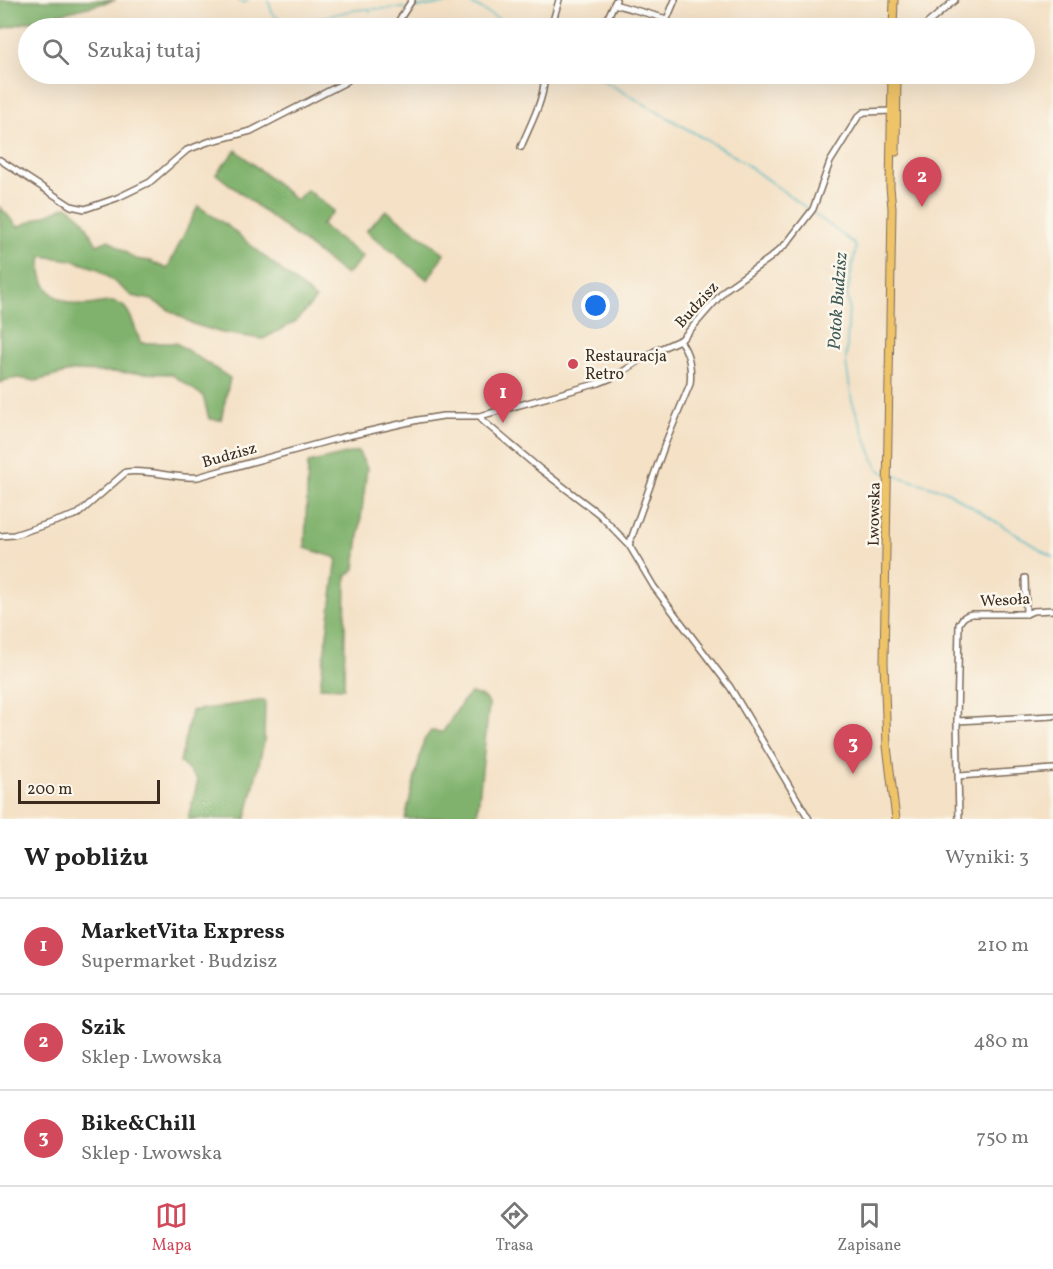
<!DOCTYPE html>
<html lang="pl">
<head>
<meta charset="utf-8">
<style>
  body { margin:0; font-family:Vollkorn,serif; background:#f6f6f6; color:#222 }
  .scale { position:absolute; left:18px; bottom:15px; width:142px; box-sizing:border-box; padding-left:6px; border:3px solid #3b2a1e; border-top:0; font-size:16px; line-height:21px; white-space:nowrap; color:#3b2a1e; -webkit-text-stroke:4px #fbf7ec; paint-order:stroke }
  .you { position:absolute; left:596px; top:306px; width:21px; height:21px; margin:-15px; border:4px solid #fff; border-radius:50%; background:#1a73e8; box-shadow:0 0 0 9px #1a73e833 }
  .badge { display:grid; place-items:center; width:39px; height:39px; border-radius:50%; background:#d1495b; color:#fff; font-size:20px; font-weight:700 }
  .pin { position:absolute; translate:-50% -50px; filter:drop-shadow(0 2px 3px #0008) }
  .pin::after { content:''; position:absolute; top:32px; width:21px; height:18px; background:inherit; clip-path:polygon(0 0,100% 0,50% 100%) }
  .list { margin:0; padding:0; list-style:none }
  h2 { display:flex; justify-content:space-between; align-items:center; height:78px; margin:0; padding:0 24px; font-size:26px }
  h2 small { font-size:20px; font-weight:400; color:#767676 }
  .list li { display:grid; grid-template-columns:39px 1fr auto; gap:18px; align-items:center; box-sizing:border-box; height:96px; padding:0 24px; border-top:2px solid #e0e0e0 }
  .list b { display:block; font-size:22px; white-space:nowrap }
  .list p { margin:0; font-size:20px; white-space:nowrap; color:#767676 }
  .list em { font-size:20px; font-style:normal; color:#767676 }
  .icon { flex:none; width:33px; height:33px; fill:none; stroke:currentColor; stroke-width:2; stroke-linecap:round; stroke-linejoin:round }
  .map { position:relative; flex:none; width:1053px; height:819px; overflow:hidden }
  .search { position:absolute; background:#fff; box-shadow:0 6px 24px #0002; left:18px; right:18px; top:18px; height:66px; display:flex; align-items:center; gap:15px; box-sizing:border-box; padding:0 21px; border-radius:33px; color:#767676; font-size:22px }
  .sheet { height:366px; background:#fff }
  nav { display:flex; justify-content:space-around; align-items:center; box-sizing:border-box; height:84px; border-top:2px solid #e0e0e0; background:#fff; font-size:16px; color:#767676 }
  nav a { display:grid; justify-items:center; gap:3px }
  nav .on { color:#d1495b }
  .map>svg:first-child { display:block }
  .forest { fill:#80b26d; stroke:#5e6e46; stroke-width:1.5 }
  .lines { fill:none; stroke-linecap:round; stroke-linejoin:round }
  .stream { stroke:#48b6c1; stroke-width:1.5 }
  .minor-casing { stroke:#7c6a59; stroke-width:8 }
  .major-casing { stroke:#7c6a59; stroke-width:9 }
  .minor { stroke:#fff; stroke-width:5 }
  .major { stroke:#efc469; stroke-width:7 }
  .poi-dot { fill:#d1495b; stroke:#fbf7ec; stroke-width:2 }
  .labels { text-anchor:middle; stroke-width:5; stroke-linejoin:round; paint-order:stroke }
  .street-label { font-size:16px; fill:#3b2a1e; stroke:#fbf7ec }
  .poi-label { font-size:16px; fill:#3b2a1e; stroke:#fbf7ec; text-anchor:start }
  .water-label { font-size:18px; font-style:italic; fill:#405b57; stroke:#fbf7ec }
</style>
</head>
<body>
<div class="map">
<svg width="1053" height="819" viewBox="0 0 1053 819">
  <rect width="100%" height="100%" fill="#fbf7ec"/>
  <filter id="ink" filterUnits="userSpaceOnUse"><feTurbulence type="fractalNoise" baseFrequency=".0167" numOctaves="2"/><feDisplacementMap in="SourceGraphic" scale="12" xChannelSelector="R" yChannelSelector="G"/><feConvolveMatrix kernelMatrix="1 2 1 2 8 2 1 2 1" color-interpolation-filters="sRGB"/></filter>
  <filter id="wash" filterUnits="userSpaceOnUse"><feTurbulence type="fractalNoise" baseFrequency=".008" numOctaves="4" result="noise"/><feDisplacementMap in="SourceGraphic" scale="24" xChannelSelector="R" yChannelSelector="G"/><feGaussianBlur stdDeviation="1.35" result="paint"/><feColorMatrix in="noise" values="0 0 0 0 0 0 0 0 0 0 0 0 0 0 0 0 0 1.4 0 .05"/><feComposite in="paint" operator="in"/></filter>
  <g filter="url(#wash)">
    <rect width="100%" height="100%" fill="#f4e1c6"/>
    <!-- forest -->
    <g class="forest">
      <polygon points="0,0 116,0 0,29"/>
      <polygon points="236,150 296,200 307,190 334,211 321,225 363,257 346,275 216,174"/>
      <path d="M67,206l15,12 15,27 12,-5 26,19 15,2 17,8 31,-63 31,21 87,72 -21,23 -32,17 -41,-6 -29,-9 -41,-24 -20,-4 -34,-27 -26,-9 -30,-4c-5,27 8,44 36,49 16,3 35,-11 48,4 6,6 11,26 15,34h35l54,35 -9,42 -12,-1 -6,-23 -32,-22 -98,-3 -37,10 -18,-3 -12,2 -6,3v-176l18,20z"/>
      <polygon points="386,210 444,253 428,280 366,231"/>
      <polygon points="358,451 367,468 355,569 346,576 344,688 320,687 337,558 305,548 308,463"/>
      <polygon points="471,693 483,697 489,704 477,817 405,819 424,740 431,731 443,732 463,701"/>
      <polygon points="265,700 264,742 246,819 188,819 198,780 180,762 191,711"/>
    </g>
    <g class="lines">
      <!-- stream -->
      <g class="stream">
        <polyline points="237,0 244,3 248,0"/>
        <path d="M268,0l5,15c5,3 12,6 17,7 24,2 53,-14 80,-13"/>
        <polyline points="410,8 460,2 470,3 515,28"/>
        <polyline points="370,12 370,9 405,8"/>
        <polyline points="592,74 736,157 809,210"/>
        <polyline points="813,213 852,242 856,247 847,295 849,304 846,363 852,401 873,458 878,469 885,473"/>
        <polyline points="889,474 946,491 1053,557"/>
      </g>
    </g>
  </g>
  <g filter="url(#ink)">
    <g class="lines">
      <!-- minor casing -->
      <g class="minor-casing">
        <g id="minor">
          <polyline points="614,4 667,19 675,0"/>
          <polyline points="394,28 412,0"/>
          <polyline points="551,28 559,0"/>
          <polyline points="603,28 616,0"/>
          <polyline points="922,28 955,0"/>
          <path d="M521,147c7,-18 28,-56 22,-73"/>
          <polyline points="0,160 71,206 85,209 117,198 150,182 187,150 208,142 251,131 344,83 356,74"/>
          <polyline points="480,416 483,421 540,469 599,514 629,545 654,587 730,687 809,819"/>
          <path d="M0,536l14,-1 64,-21 48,-42c24,-3 48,7 72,5l141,-39 79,-18 25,-4h37l119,-33 17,-7 37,-24 29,-13 44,-50 44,-31 17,-15 26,-34 17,-47 28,-45 6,-5 29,-1"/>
          <path d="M629,545l36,-101 25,-60c2,-15 -1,-32 -10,-43"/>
          <polyline points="1025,578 1026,614"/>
          <polyline points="957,721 1053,716"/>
          <polyline points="959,776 1053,769"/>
          <path d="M959,819l-2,-98 2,-97c3,-6 6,-9 13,-10h54l7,-3 20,-1"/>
        </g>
      </g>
      <!-- major casing -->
      <g class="major-casing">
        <g id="major">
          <polyline points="893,28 894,0"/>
          <polyline points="892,74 890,187 892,208 884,662 887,746 896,819"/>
          <polyline points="896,152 897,74"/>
        </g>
      </g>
      <!-- minor -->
      <use href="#minor" class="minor"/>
      <!-- major -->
      <use href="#major" class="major"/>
    </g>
  </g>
  <!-- markers -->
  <circle class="poi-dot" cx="573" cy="364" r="6"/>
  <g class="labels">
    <!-- street labels -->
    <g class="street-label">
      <text transform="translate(696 304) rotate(-48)" y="6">Budzisz</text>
      <text transform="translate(229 454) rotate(-16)" y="6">Budzisz</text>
      <text transform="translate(873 514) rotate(-89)" y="6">Lwowska</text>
      <text transform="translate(1005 599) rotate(-3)" y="6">Wesoła</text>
    </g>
    <!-- poi labels -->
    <g class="poi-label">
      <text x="585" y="361">Restauracja<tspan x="585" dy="18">Retro</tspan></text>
    </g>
    <!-- water labels -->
    <g class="water-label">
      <text transform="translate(837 301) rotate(-86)" y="6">Potok Budzisz</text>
    </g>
  </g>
</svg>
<div class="scale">200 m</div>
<div class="you"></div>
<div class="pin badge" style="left:503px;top:423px">1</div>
<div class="pin badge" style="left:922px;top:207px">2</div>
<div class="pin badge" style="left:853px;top:774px">3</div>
<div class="search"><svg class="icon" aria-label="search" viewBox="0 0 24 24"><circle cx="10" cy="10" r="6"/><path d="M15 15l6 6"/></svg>Szukaj tutaj</div>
</div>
<section class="sheet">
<h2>W pobliżu<small>Wyniki: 3</small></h2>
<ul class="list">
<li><span class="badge">1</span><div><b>MarketVita Express</b><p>Supermarket · Budzisz</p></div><em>210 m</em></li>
<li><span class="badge">2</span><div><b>Szik</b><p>Sklep · Lwowska</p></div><em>480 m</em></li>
<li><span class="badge">3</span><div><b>Bike&amp;Chill</b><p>Sklep · Lwowska</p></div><em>750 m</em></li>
</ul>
</section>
<nav>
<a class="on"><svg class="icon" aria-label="map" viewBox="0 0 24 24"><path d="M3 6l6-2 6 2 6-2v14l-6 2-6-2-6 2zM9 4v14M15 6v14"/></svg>Mapa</a>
<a><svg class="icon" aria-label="directions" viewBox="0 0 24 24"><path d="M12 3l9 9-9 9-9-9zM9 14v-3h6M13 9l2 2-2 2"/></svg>Trasa</a>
<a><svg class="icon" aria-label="saved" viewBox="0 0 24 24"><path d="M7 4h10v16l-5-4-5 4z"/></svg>Zapisane</a>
</nav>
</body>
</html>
